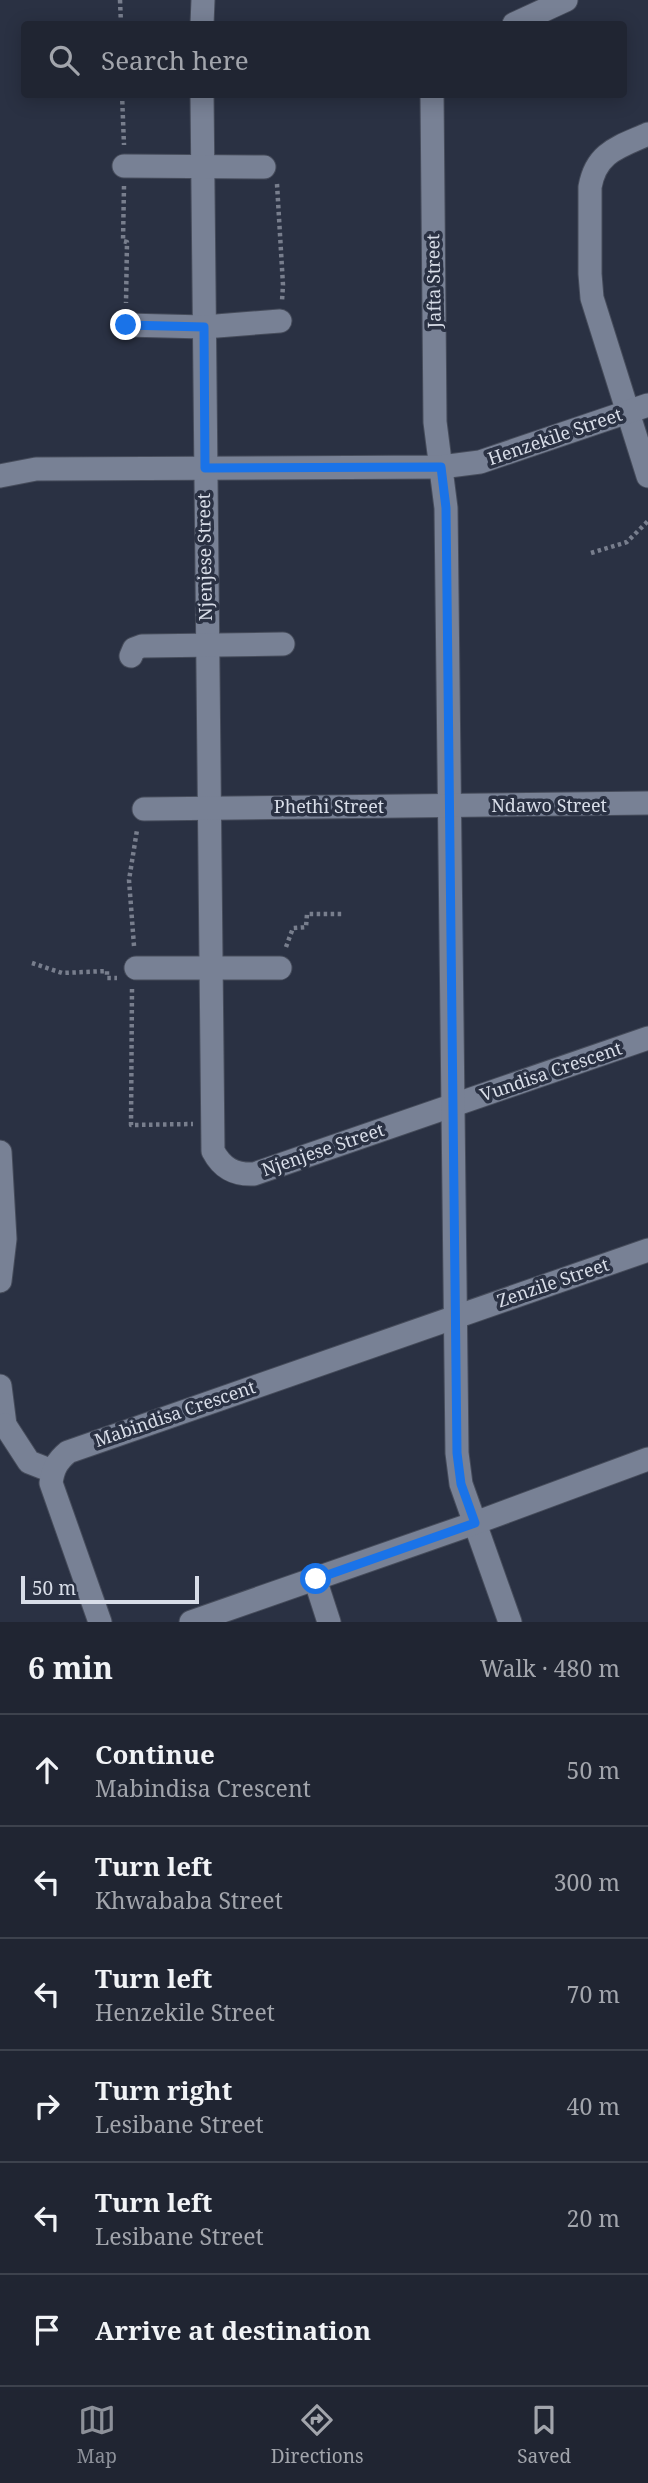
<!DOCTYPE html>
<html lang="en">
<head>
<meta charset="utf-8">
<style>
  body { margin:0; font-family:"Noto Serif",serif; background:#282d3a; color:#f1f3f6 }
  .scale { position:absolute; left:21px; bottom:18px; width:178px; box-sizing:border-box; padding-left:7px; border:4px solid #d8dde8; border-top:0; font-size:19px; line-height:24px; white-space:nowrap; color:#d8dde8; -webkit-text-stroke:5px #2a3143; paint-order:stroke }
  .stop { position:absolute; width:21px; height:21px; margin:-16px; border:5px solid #1a73e8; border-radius:50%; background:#fff }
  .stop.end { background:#1a73e8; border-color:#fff; box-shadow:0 2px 7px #0008 }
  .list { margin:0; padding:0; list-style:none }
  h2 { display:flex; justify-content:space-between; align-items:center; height:91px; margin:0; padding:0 28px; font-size:30px }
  h2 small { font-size:23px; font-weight:400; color:#a2a5ac }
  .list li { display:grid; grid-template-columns:46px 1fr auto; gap:21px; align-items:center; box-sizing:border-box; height:112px; padding:0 28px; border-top:2px solid #3d424d }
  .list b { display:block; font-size:26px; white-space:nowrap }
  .list p { margin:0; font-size:23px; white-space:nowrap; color:#a2a5ac }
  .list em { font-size:23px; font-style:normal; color:#a2a5ac }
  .icon { flex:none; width:38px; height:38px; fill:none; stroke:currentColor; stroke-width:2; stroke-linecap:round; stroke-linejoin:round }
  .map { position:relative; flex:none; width:648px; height:1622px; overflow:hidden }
  .search { position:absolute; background:#202532; box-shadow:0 4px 18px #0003; left:21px; right:21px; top:21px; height:77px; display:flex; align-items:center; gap:18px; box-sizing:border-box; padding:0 24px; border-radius:7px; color:#a2a5ac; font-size:26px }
  .sheet { height:763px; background:#202532 }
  nav { display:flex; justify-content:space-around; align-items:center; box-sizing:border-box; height:98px; border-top:2px solid #3d424d; background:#202532; font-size:19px; color:#a2a5ac }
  nav a { display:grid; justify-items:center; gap:4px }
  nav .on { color:#8c9099 }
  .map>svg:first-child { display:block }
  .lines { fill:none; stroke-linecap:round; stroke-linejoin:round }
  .street-casing { stroke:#464c5b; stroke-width:25 }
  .path { stroke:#787e8d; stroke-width:4.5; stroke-dasharray:3.5 3.5; stroke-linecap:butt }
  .street { stroke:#788195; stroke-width:23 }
  .route { stroke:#1a73e8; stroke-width:9 }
  .labels { text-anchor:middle; stroke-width:7; stroke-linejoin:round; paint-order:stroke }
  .street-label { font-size:18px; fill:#d8dde8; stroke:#2a3143 }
</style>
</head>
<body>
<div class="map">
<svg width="648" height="1622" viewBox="0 0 648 1622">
  <rect width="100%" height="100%" fill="#2a3143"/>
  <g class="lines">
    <!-- street casing -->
    <g class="street-casing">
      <g id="street">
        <polyline points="202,24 203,0"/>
        <polyline points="514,24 566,0"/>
        <path d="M202,94l11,1057c9,17 21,24 41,23l394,-136"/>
        <polyline points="432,94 435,422 446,508 457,1453 461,1484 510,1622"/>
        <path d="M648,134c-29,13 -52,18 -58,53v87l2,24 56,178"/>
        <polyline points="124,166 264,167"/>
        <polyline points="126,325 204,327 280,321"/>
        <polyline points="0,476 36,469 441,467 480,462 648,405"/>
        <polyline points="131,656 134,649 142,646 283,644"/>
        <polyline points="144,809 648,803"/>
        <polyline points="136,968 280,968"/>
        <polyline points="0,1152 5,1239 0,1281"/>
        <polyline points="0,1386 5,1425"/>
        <polyline points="0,1426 5,1425 29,1462 52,1471"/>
        <polyline points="315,1579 329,1622"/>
        <path d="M100,1622l-49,-139c2,-14 6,-22 17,-31l580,-202"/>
        <polyline points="191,1622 475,1523 648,1459"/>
      </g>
    </g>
    <!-- path -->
    <g class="path">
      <polyline points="120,0 121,24"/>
      <polyline points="122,94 124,145"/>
      <polyline points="277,184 283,285 282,301"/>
      <polyline points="124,186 123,241 127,242 126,303"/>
      <polyline points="591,553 627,542 648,521"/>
      <polyline points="134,946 129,880 137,830"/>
      <polyline points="286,947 293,928 306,927 307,914 344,914"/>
      <polyline points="32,963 62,973 107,971 107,978 117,978"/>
      <polyline points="132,989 131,1125 193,1124"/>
    </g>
    <!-- street -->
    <use href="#street" class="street"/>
  </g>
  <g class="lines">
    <!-- route -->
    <polyline class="route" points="126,325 204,327 205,468 441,467 446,508 457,1453 461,1484 475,1523 316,1579"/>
  </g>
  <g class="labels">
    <!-- street labels -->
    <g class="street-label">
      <text transform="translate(434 281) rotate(-91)" y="6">Jafta Street</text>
      <text transform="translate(555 437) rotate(-19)" y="6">Henzekile Street</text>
      <text transform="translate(205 557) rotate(-91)" y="6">Njenjese Street</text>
      <text x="549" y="812">Ndawo Street</text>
      <text x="329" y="813">Phethi Street</text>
      <text transform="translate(551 1072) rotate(-19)" y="6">Vundisa Crescent</text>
      <text transform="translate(323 1150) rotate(-19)" y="6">Njenjese Street</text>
      <text transform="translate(553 1283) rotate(-19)" y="6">Zenzile Street</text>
      <text transform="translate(175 1414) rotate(-19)" y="6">Mabindisa Crescent</text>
    </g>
  </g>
</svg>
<div class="scale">50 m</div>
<div class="stop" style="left:316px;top:1579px"></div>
<div class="stop end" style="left:126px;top:325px"></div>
<div class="search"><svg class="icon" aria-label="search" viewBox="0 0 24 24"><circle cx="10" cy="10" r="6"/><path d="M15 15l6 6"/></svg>Search here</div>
</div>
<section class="sheet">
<h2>6 min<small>Walk · 480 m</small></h2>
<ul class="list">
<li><svg class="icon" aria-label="ahead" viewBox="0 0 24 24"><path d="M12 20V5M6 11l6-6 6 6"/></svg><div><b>Continue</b><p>Mabindisa Crescent</p></div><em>50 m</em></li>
<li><svg class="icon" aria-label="left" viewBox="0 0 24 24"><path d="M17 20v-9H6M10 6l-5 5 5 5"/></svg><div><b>Turn left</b><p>Khwababa Street</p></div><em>300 m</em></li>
<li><svg class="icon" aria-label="left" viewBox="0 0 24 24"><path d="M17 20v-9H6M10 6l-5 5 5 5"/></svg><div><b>Turn left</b><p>Henzekile Street</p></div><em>70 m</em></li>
<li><svg class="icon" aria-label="right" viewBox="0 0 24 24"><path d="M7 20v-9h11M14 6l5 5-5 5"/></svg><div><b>Turn right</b><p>Lesibane Street</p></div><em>40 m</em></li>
<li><svg class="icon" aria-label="left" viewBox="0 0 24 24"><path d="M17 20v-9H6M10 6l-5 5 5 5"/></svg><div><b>Turn left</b><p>Lesibane Street</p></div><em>20 m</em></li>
<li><svg class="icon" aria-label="arrive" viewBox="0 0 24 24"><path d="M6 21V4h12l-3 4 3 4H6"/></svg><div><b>Arrive at destination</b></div></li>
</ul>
</section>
<nav>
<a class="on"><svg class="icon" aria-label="map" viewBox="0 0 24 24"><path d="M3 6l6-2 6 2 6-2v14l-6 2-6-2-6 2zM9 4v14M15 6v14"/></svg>Map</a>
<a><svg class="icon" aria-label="directions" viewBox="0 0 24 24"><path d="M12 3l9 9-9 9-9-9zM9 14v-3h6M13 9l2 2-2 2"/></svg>Directions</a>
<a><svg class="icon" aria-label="saved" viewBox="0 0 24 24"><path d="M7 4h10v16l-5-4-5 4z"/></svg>Saved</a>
</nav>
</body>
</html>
